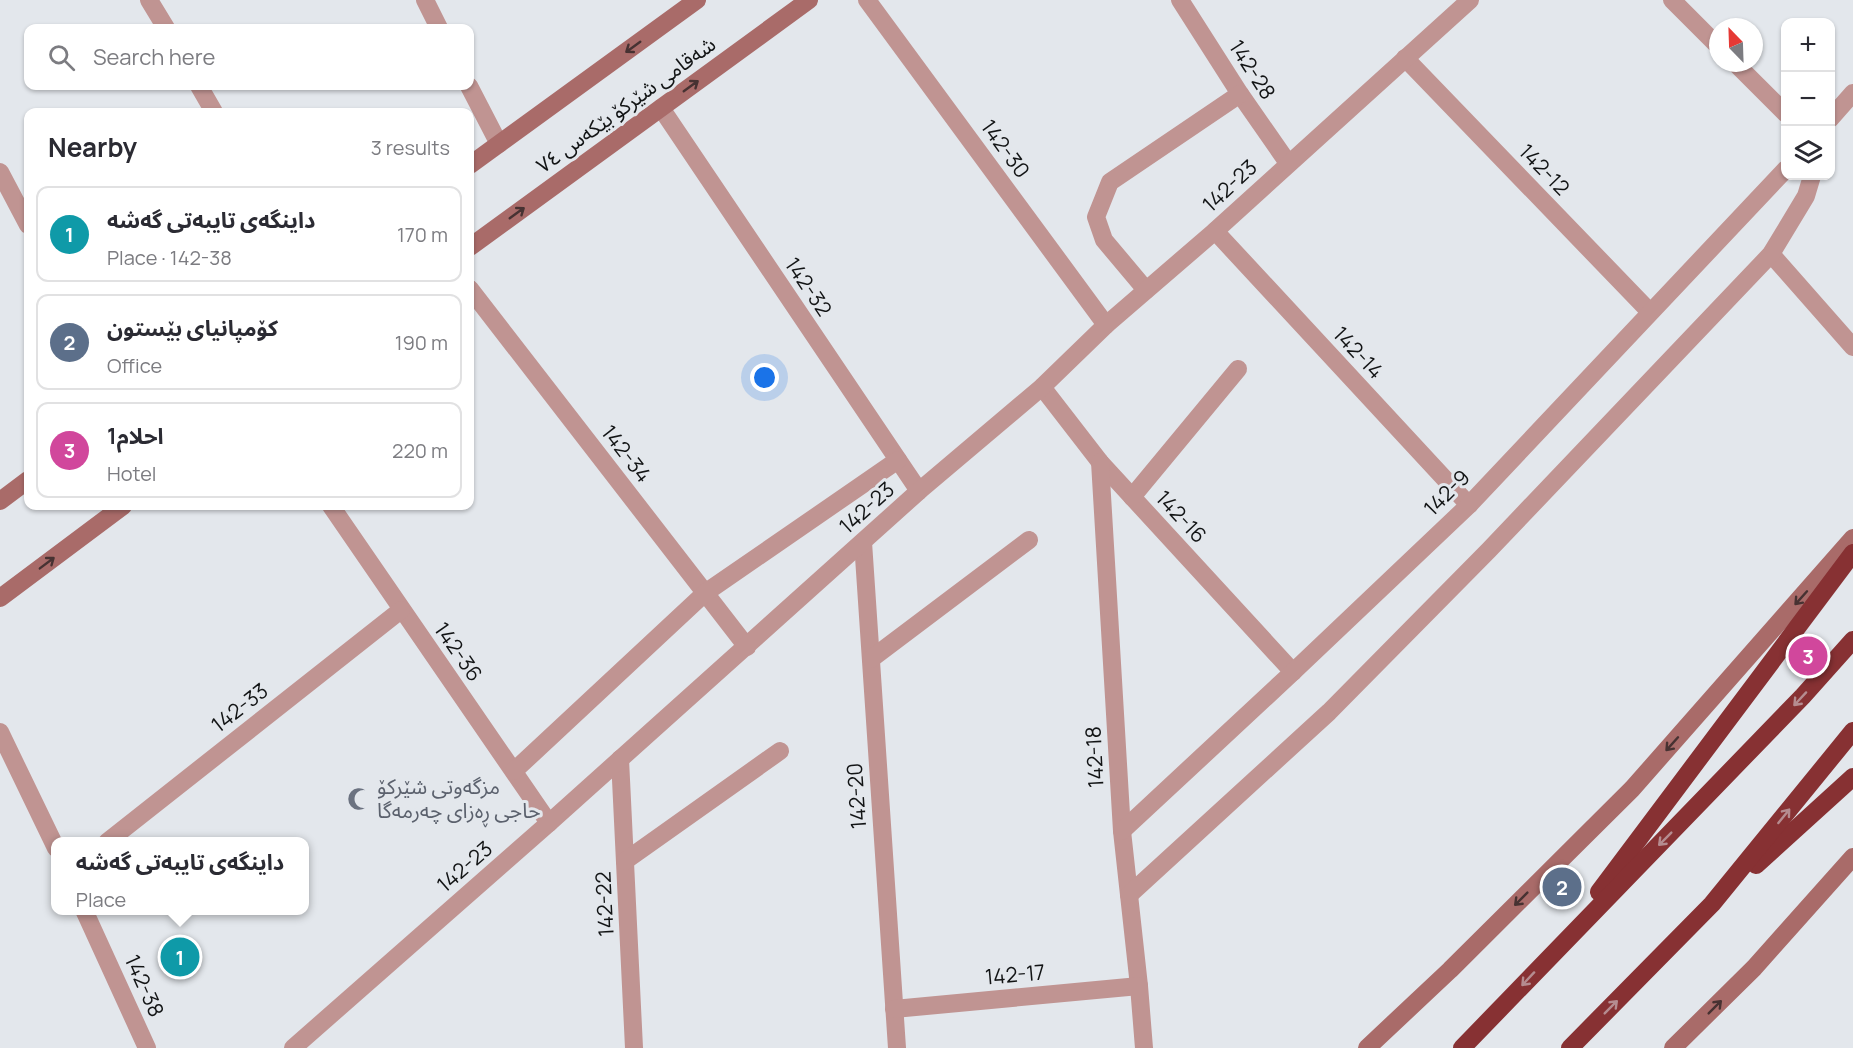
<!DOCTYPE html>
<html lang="en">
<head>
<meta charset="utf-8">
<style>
  body { margin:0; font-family:Manrope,"Noto Sans Arabic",sans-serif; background:#f7f7f7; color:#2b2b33 }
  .controls { position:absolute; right:18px; top:18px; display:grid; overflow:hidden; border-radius:12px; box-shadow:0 2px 4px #0004 }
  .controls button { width:54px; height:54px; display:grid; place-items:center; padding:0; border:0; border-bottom:2px solid #e1e1e2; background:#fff; color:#2b2b33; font:30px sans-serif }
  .compass { position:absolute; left:1709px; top:18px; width:54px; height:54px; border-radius:50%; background:#fff; box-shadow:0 2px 4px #0004; rotate:337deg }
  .you { position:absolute; left:765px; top:378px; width:21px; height:21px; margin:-15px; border:4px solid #fff; border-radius:50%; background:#1a73e8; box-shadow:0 0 0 9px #1a73e833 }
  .badge { display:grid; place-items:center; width:39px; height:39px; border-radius:50%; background:#b45309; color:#fff; font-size:20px; font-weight:700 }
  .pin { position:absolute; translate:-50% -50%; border:3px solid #fff; box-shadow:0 2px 6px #0006 }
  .popup { position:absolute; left:51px; top:837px; width:258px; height:78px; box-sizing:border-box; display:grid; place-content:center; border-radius:12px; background:#fff; filter:drop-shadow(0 2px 4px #0005); font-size:20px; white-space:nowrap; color:#7c7c81 }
  .popup b { font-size:22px; color:#2b2b33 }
  .popup::after { content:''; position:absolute; left:50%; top:100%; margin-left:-12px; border:12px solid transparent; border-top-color:#fff }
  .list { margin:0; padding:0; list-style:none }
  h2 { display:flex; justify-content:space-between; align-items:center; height:78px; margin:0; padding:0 24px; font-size:26px }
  h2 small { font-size:20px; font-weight:400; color:#7c7c81 }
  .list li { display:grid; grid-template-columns:39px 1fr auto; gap:18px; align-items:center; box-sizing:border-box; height:96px; margin:0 12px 12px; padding:0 12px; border:2px solid #e1e1e2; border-radius:12px }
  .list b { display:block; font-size:22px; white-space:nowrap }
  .list p { margin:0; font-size:20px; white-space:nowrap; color:#7c7c81 }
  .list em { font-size:20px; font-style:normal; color:#7c7c81 }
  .icon { flex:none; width:33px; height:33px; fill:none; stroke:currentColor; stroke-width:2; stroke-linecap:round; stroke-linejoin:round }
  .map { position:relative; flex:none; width:1853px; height:1048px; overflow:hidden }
  .search { position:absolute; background:#fff; box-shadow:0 2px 4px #0004; left:24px; top:24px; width:450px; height:66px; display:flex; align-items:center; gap:15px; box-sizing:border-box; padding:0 21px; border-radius:12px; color:#7c7c81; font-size:22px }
  .panel { position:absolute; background:#fff; box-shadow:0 2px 4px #0004; left:24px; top:108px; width:450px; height:402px; border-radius:12px }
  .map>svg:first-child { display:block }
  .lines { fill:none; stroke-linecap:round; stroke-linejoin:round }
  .street { stroke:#c09492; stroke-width:18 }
  .secondary { stroke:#a96b69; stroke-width:18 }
  .highway { stroke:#873133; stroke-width:18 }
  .oneway { stroke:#473232 }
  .oneway2 { stroke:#b58c90 }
  .labels { text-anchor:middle; stroke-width:6; stroke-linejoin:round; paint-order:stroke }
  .street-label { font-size:21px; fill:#121415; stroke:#e3e7ec }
  .worship-label { font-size:21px; fill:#5b616d; stroke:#e3e7ec; text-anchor:start }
</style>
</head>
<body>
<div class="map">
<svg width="1853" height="1048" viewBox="0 0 1853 1048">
  <rect width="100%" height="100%" fill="#e3e7ec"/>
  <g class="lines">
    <!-- street -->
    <g class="street">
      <polyline points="149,0 166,28"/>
      <polyline points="425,0 439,28"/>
      <polyline points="867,0 1106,325"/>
      <polyline points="1180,0 1240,94 1288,163"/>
      <polyline points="1672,0 1718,46"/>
      <polyline points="1405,58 1650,312"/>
      <polyline points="1735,63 1786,114"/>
      <polyline points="199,86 214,112"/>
      <polyline points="469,86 499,144"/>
      <polyline points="661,108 919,491"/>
      <polyline points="1830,119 1853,93"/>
      <polyline points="0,172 28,225"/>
      <polyline points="1215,231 1469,505"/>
      <polyline points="1771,254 1853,347"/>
      <polyline points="470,289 747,647"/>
      <polyline points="1146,290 1104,240 1096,217 1110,182 1240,94"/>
      <polyline points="1042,387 1100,462 1293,672"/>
      <polyline points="1100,462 1122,831 1139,986 1144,1048"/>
      <polyline points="1132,497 1238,369"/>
      <polyline points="331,506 549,823"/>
      <polyline points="863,542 897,1048"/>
      <polyline points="871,659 1029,540"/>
      <polyline points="0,732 56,848"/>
      <polyline points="620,759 634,1048"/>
      <polyline points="514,771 705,593 898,460"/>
      <polyline points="1122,831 1293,672 1469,505 1786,169"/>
      <polyline points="107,842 401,610"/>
      <polyline points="625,861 780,751"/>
      <polyline points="1129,895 1329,712 1489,550 1771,254 1806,196 1812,176"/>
      <polyline points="84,910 147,1048"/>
      <polyline points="894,1009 1139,986"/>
      <polyline points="293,1048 549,823 919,491 1042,387 1106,325 1215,231 1470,0"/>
    </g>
    <!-- secondary -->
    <g class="secondary">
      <polyline points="470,165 697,0"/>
      <polyline points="470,247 809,0"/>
      <polyline points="0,501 28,480"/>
      <polyline points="0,598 123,506"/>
      <polyline points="1367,1048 1450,970 1632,789 1853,538"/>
      <polyline points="1673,1048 1754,968 1853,857"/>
    </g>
    <!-- highway -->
    <g class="highway">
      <polyline points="1756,865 1853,777"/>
      <polyline points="1599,892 1853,553"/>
      <polyline points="1462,1048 1803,696 1853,640"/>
      <polyline points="1570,1048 1712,904 1853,731"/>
    </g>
  </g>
  <!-- one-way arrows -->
  <defs><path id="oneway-shaft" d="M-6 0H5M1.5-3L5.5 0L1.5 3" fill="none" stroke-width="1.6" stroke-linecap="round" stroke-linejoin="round" transform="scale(1.5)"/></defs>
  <g class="oneway">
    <use href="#oneway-shaft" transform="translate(633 47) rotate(144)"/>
    <use href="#oneway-shaft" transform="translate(691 86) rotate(-36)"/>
    <use href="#oneway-shaft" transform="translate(517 213) rotate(-36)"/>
    <use href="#oneway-shaft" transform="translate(47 563) rotate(-37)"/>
    <use href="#oneway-shaft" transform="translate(1801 598) rotate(132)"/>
    <use href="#oneway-shaft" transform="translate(1672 744) rotate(132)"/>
    <use href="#oneway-shaft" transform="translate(1521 899) rotate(135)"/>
    <use href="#oneway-shaft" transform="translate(1715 1007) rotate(-45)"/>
  </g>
  <g class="oneway2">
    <use href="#oneway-shaft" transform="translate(1800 699) rotate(133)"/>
    <use href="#oneway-shaft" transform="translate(1784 816) rotate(-51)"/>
    <use href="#oneway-shaft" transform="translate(1665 839) rotate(135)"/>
    <use href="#oneway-shaft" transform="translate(1528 979) rotate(133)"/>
    <use href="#oneway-shaft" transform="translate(1611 1007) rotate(-45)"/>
  </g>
  <!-- icons -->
  <defs>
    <g id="mosque-bare" transform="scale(1.8)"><path d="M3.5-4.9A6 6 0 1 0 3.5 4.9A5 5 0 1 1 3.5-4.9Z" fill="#6b7280" stroke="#e3e7ec" stroke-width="2.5" paint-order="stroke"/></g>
  </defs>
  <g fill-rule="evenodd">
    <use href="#mosque-bare" x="359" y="799"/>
  </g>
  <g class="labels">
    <!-- street labels -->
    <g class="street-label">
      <text transform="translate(1252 70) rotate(57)" y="7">142-28</text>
      <text transform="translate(626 105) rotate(-36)" y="7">شەقامی شێرکۆ بێکەس ٧٤</text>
      <text transform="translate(1005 149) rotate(54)" y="7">142-30</text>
      <text transform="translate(1544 170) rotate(46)" y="7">142-12</text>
      <text transform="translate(1230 186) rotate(-43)" y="7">142-23</text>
      <text transform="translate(808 287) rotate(56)" y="7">142-32</text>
      <text transform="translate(1358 353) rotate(47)" y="7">142-14</text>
      <text transform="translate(626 454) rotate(52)" y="7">142-34</text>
      <text transform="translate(1447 493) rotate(-45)" y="7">142-9</text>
      <text transform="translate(867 508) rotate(-42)" y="7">142-23</text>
      <text transform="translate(1181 517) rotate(47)" y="7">142-16</text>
      <text transform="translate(458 652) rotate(55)" y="7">142-36</text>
      <text transform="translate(240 708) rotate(-38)" y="7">142-33</text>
      <text transform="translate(1095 757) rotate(-93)" y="7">142-18</text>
      <text transform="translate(857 796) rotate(-94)" y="7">142-20</text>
      <text transform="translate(465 867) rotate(-41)" y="7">142-23</text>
      <text transform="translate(605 904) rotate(-93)" y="7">142-22</text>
      <text transform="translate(1015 975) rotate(-5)" y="7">142-17</text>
      <text transform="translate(144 986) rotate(66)" y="7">142-38</text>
    </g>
    <!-- worship labels -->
    <g class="worship-label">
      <text x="377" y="794">مزگەوتی شێرکۆ<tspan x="377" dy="24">حاجی ڕەزای چەرمەگا</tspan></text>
    </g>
  </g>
</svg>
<div class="controls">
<button>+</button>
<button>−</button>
<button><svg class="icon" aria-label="layers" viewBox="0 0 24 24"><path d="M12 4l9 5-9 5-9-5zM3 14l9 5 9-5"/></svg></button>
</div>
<svg class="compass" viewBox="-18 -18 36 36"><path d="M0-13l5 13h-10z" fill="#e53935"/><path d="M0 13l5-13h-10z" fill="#7c7c81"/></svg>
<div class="you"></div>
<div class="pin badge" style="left:180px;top:957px;background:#0f9aa8">1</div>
<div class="popup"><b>داینگەی تایبەتی گەشە</b>Place</div>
<div class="pin badge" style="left:1562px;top:887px;background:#5c6f8a">2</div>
<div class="pin badge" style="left:1808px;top:656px;background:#d1479c">3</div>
<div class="search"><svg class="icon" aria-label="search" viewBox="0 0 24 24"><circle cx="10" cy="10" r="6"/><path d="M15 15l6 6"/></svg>Search here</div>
<section class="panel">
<h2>Nearby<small>3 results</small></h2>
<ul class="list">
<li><span class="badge" style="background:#0f9aa8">1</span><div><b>داینگەی تایبەتی گەشە</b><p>Place · 142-38</p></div><em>170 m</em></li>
<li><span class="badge" style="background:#5c6f8a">2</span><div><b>کۆمپانیای بێستون</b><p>Office</p></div><em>190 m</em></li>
<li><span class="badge" style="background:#d1479c">3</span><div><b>احلام1</b><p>Hotel</p></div><em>220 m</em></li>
</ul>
</section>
</div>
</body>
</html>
